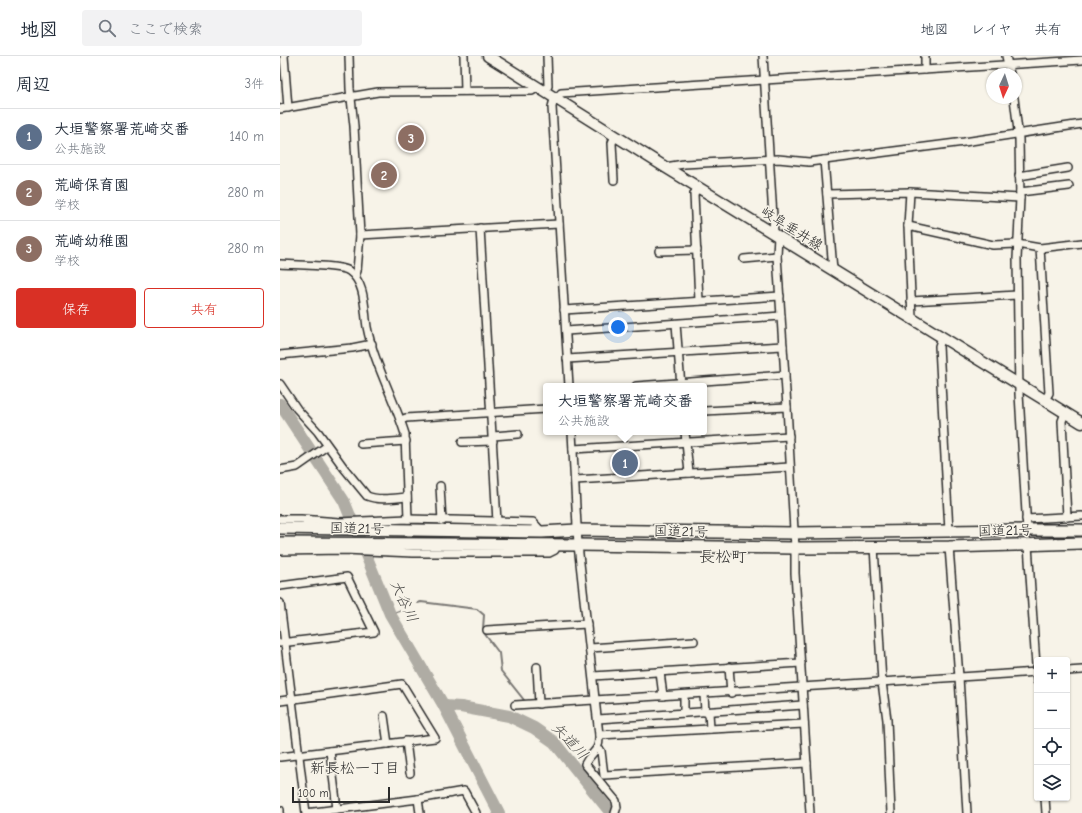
<!DOCTYPE html>
<html lang="ja">
<head>
<meta charset="utf-8">
<style>
  body { margin:0; font-family:"Comic Neue","Klee One",sans-serif; background:#f2f2f3; color:#1f2937 }
  .controls { position:absolute; right:12px; bottom:12px; display:grid; overflow:hidden; border-radius:4px; box-shadow:0 1px 3px #0004 }
  .controls button { width:36px; height:36px; display:grid; place-items:center; padding:0; border:0; border-bottom:1px solid #e0e1e3; background:#fff; color:#1f2937; font:20px sans-serif }
  .compass { position:absolute; left:706px; top:12px; width:36px; height:36px; border-radius:50%; background:#fff; box-shadow:0 1px 3px #0004; rotate:184deg }
  .scale { position:absolute; left:12px; bottom:10px; width:98px; box-sizing:border-box; padding-left:4px; border:2px solid #2b2b2b; border-top:0; font-size:11px; line-height:14px; white-space:nowrap; color:#2b2b2b; -webkit-text-stroke:3px #f7f3e8; paint-order:stroke }
  .you { position:absolute; left:338px; top:271px; width:14px; height:14px; margin:-10px; border:3px solid #fff; border-radius:50%; background:#1a73e8; box-shadow:0 0 0 6px #1a73e833 }
  .badge { display:grid; place-items:center; width:26px; height:26px; border-radius:50%; background:#d93025; color:#fff; font-size:13px; font-weight:700 }
  .pin { position:absolute; translate:-50% -50%; border:2px solid #fff; box-shadow:0 1px 4px #0006 }
  .popup { position:absolute; left:263px; top:327px; width:164px; height:52px; box-sizing:border-box; display:grid; place-content:center; border-radius:4px; background:#fff; filter:drop-shadow(0 1px 3px #0005); font-size:13px; white-space:nowrap; color:#747a83 }
  .popup b { font-size:15px; color:#1f2937 }
  .popup::after { content:''; position:absolute; left:50%; top:100%; margin-left:-8px; border:8px solid transparent; border-top-color:#fff }
  .list { margin:0; padding:0; list-style:none }
  h2 { display:flex; justify-content:space-between; align-items:center; height:52px; margin:0; padding:0 16px; font-size:17px }
  h2 small { font-size:13px; font-weight:400; color:#747a83 }
  .list li { display:grid; grid-template-columns:26px 1fr auto; gap:12px; align-items:center; box-sizing:border-box; height:56px; padding:0 16px; border-top:1px solid #e0e1e3 }
  .list b { display:block; font-size:15px; white-space:nowrap }
  .list p { margin:0; font-size:13px; white-space:nowrap; color:#747a83 }
  .list em { font-size:13px; font-style:normal; color:#747a83 }
  .actions { display:flex; gap:8px; padding:12px 16px }
  .actions a { flex:1; padding:9px 0; border:1px solid #d93025; border-radius:4px; text-align:center; font-size:14px; color:#d93025 }
  .actions .main { background:#d93025; color:#fff }
  .icon { flex:none; width:22px; height:22px; fill:none; stroke:currentColor; stroke-width:2; stroke-linecap:round; stroke-linejoin:round }
  .map { position:relative; flex:none; width:802px; height:757px; overflow:hidden }
  header { display:flex; align-items:center; gap:24px; box-sizing:border-box; height:56px; padding:0 20px; background:#fff; border-bottom:1px solid #e0e1e3 }
  header strong { font-size:19px }
  nav { display:flex; gap:22px; margin-inline-start:auto; font-size:14px }
  .search { width:280px; height:36px; background:#f2f2f3; display:flex; align-items:center; gap:10px; box-sizing:border-box; padding:0 14px; border-radius:4px; color:#747a83; font-size:15px }
  main { display:flex }
  aside { flex:1; background:#fff }
  .map>svg:first-child { display:block }
  .lines { fill:none; stroke-linecap:round; stroke-linejoin:round }
  .stream { stroke:#7a7874; stroke-width:2 }
  .river { stroke:#afaca4; stroke-width:12 }
  .minor-casing { stroke:#2b2b2b; stroke-width:10 }
  .primary-casing { stroke:#2b2b2b; stroke-width:13 }
  .trunk-casing { stroke:#2b2b2b; stroke-width:14 }
  .minor { stroke:#f7f3e8; stroke-width:7 }
  .primary { stroke:#f7f3e8; stroke-width:10 }
  .trunk { stroke:#f7f3e8; stroke-width:11 }
  .labels { text-anchor:middle; stroke-width:3; stroke-linejoin:round; paint-order:stroke }
  .street-label { font-size:14px; fill:#2b2b2b; stroke:#f7f3e8 }
  .water-label { font-size:15px; font-style:italic; fill:#53524f; stroke:#f7f3e8 }
  .neighbourhood-label { font-size:15px; fill:#2b2b2b; stroke:#f7f3e8 }
  .quarter-label { font-size:16px; fill:#2b2b2b; stroke:#f7f3e8 }
</style>
</head>
<body>
<header>
<strong>地図</strong>
<div class="search"><svg class="icon" aria-label="search" viewBox="0 0 24 24"><circle cx="10" cy="10" r="6"/><path d="M15 15l6 6"/></svg>ここで検索</div>
<nav><a>地図</a><a>レイヤ</a><a>共有</a></nav>
</header>
<main>
<aside>
<h2>周辺<small>3件</small></h2>
<ul class="list">
<li><span class="badge" style="background:#5c6f8a">1</span><div><b>大垣警察署荒崎交番</b><p>公共施設</p></div><em>140 m</em></li>
<li><span class="badge" style="background:#8d6e63">2</span><div><b>荒崎保育園</b><p>学校</p></div><em>280 m</em></li>
<li><span class="badge" style="background:#8d6e63">3</span><div><b>荒崎幼稚園</b><p>学校</p></div><em>280 m</em></li>
</ul>
<div class="actions"><a class="main">保存</a><a>共有</a></div>
</aside>
<div class="map">
<svg width="802" height="757" viewBox="0 0 802 757">
  <rect width="100%" height="100%" fill="#f7f3e8"/>
  <filter id="ink" filterUnits="userSpaceOnUse"><feTurbulence type="fractalNoise" baseFrequency=".025" numOctaves="2"/><feDisplacementMap in="SourceGraphic" scale="8" xChannelSelector="R" yChannelSelector="G"/><feConvolveMatrix kernelMatrix="1 2 1 2 8 2 1 2 1" color-interpolation-filters="sRGB"/></filter>
  <g filter="url(#ink)">
    <g class="lines">
      <!-- stream -->
      <g class="stream">
        <polyline points="138,547 141,546 197,553 204,559 203,573 204,577 219,597 221,615 244,644"/>
        <polyline points="110,558 119,555"/>
      </g>
      <!-- river -->
      <g class="river">
        <polyline points="0,348 64,445 110,558 164,650 219,757"/>
        <polyline points="164,650 181,651 229,660 254,672 274,686 331,757"/>
      </g>
      <!-- minor casing -->
      <g class="minor-casing">
        <g id="minor">
          <polyline points="4,0 8,52"/>
          <polyline points="69,0 70,33 74,70 80,179 77,215 75,220"/>
          <polyline points="184,0 185,35"/>
          <polyline points="483,0 494,177"/>
          <polyline points="645,0 645,14"/>
          <polyline points="726,0 730,18"/>
          <polyline points="265,36 268,30 267,0"/>
          <polyline points="734,42 739,83 740,142 737,203 739,338 747,474"/>
          <polyline points="0,53 98,36 252,35 257,31"/>
          <polyline points="544,104 553,214"/>
          <polyline points="385,111 404,108 498,103 529,106 684,86 802,68"/>
          <polyline points="739,120 788,112"/>
          <polyline points="334,124 332,87 335,80"/>
          <polyline points="418,131 414,138 419,245"/>
          <polyline points="630,136 628,170 632,262"/>
          <polyline points="740,136 789,130"/>
          <polyline points="547,138 630,136 740,142"/>
          <polyline points="628,170 713,189 737,188 760,192 769,337 765,344"/>
          <polyline points="200,172 217,466"/>
          <polyline points="80,179 279,168"/>
          <polyline points="498,179 497,200 507,351 515,492 515,517 530,757"/>
          <polyline points="760,192 802,187"/>
          <polyline points="379,195 417,194"/>
          <polyline points="464,203 497,200"/>
          <path d="M0,208c13,1 61,1 69,7 17,12 15,38 18,56 7,37 27,71 38,107l3,85"/>
          <polyline points="631,245 737,239"/>
          <polyline points="284,254 500,240"/>
          <polyline points="396,268 401,330"/>
          <polyline points="286,275 501,260"/>
          <polyline points="662,281 659,290 669,475"/>
          <polyline points="0,299 72,292 92,288"/>
          <polyline points="287,303 503,290"/>
          <path d="M0,328l17,25 21,23 26,36 23,28c12,5 27,2 40,1"/>
          <polyline points="289,330 272,51 273,47 281,37 802,4"/>
          <polyline points="356,330 505,319"/>
          <polyline points="424,355 507,351"/>
          <polyline points="785,357 782,365 787,461"/>
          <polyline points="121,364 126,362 266,353"/>
          <path d="M292,376l6,113 21,190c1,18 -8,16 -14,29l31,37 1,6 -2,6"/>
          <polyline points="405,376 409,417"/>
          <polyline points="213,380 238,378"/>
          <polyline points="182,386 213,385"/>
          <polyline points="81,388 126,385"/>
          <polyline points="293,393 509,380"/>
          <polyline points="0,414 17,411 47,390"/>
          <polyline points="295,424 510,411"/>
          <polyline points="160,430 162,465"/>
          <polyline points="0,463 21,463 59,466 128,463 253,466 262,476"/>
          <polyline points="746,463 802,460"/>
          <polyline points="748,489 757,625"/>
          <polyline points="594,491 602,626 607,664 611,757"/>
          <polyline points="669,491 679,621 687,757"/>
          <polyline points="0,495 64,494 133,497 269,497 275,494 277,489"/>
          <polyline points="0,530 67,521 94,576 0,587"/>
          <polyline points="0,547 26,757"/>
          <polyline points="207,574 307,568"/>
          <polyline points="310,592 414,585"/>
          <polyline points="257,611 259,648"/>
          <polyline points="449,611 451,637"/>
          <polyline points="787,615 802,614"/>
          <polyline points="380,616 383,640"/>
          <polyline points="313,620 521,607"/>
          <polyline points="424,638 425,656"/>
          <polyline points="404,640 404,657"/>
          <polyline points="0,645 122,628 155,682 0,701"/>
          <polyline points="235,649 757,616"/>
          <polyline points="429,656 430,673"/>
          <polyline points="104,660 108,688"/>
          <polyline points="318,663 523,649"/>
          <polyline points="319,679 524,668"/>
          <polyline points="126,685 130,717"/>
          <polyline points="317,693 321,695 324,719 527,707"/>
          <polyline points="50,695 57,753"/>
          <polyline points="765,742 766,757"/>
          <polyline points="0,754 0,757"/>
          <polyline points="26,757 138,743"/>
          <polyline points="140,757 138,743 184,735 196,757"/>
        </g>
      </g>
      <!-- primary casing -->
      <g class="primary-casing">
        <polyline id="primary" points="208,0 385,111 802,367"/>
      </g>
      <!-- trunk casing -->
      <g class="trunk-casing">
        <g id="trunk">
          <polyline points="0,472 262,476 297,474 514,477 747,474 802,474"/>
          <polyline points="0,487 298,489 515,492 669,491 802,487"/>
        </g>
      </g>
      <!-- minor -->
      <use href="#minor" class="minor"/>
      <!-- primary -->
      <use href="#primary" class="primary"/>
      <!-- trunk -->
      <use href="#trunk" class="trunk"/>
    </g>
  </g>
  <g class="labels">
    <!-- street labels -->
    <g class="street-label">
      <text transform="translate(512 172) rotate(32)" y="5">岐阜垂井線</text>
      <text transform="translate(77 472) rotate(1)" y="5">国道21号</text>
      <text transform="translate(725 474) rotate(-1)" y="5">国道21号</text>
      <text transform="translate(401 475) rotate(1)" y="5">国道21号</text>
    </g>
    <!-- water labels -->
    <g class="water-label">
      <text transform="translate(124 545) rotate(65)" y="5">大谷川</text>
      <text transform="translate(290 685) rotate(46)" y="5">矢道川</text>
    </g>
    <!-- neighbourhood labels -->
    <g class="neighbourhood-label">
      <text x="75" y="717">新長松一丁目</text>
    </g>
    <!-- quarter labels -->
    <g class="quarter-label">
      <text x="443" y="506">長松町</text>
    </g>
  </g>
</svg>
<div class="controls">
<button>+</button>
<button>−</button>
<button><svg class="icon" aria-label="locate" viewBox="0 0 24 24"><circle cx="12" cy="12" r="6"/><path d="M12 2v4M12 18v4M2 12h4M18 12h4"/></svg></button>
<button><svg class="icon" aria-label="layers" viewBox="0 0 24 24"><path d="M12 4l9 5-9 5-9-5zM3 14l9 5 9-5"/></svg></button>
</div>
<svg class="compass" viewBox="-18 -18 36 36"><path d="M0-13l5 13h-10z" fill="#e53935"/><path d="M0 13l5-13h-10z" fill="#747a83"/></svg>
<div class="scale">100 m</div>
<div class="you"></div>
<div class="pin badge" style="left:345px;top:407px;background:#5c6f8a">1</div>
<div class="popup"><b>大垣警察署荒崎交番</b>公共施設</div>
<div class="pin badge" style="left:104px;top:119px;background:#8d6e63">2</div>
<div class="pin badge" style="left:131px;top:82px;background:#8d6e63">3</div>
</div>
</main>
</body>
</html>
